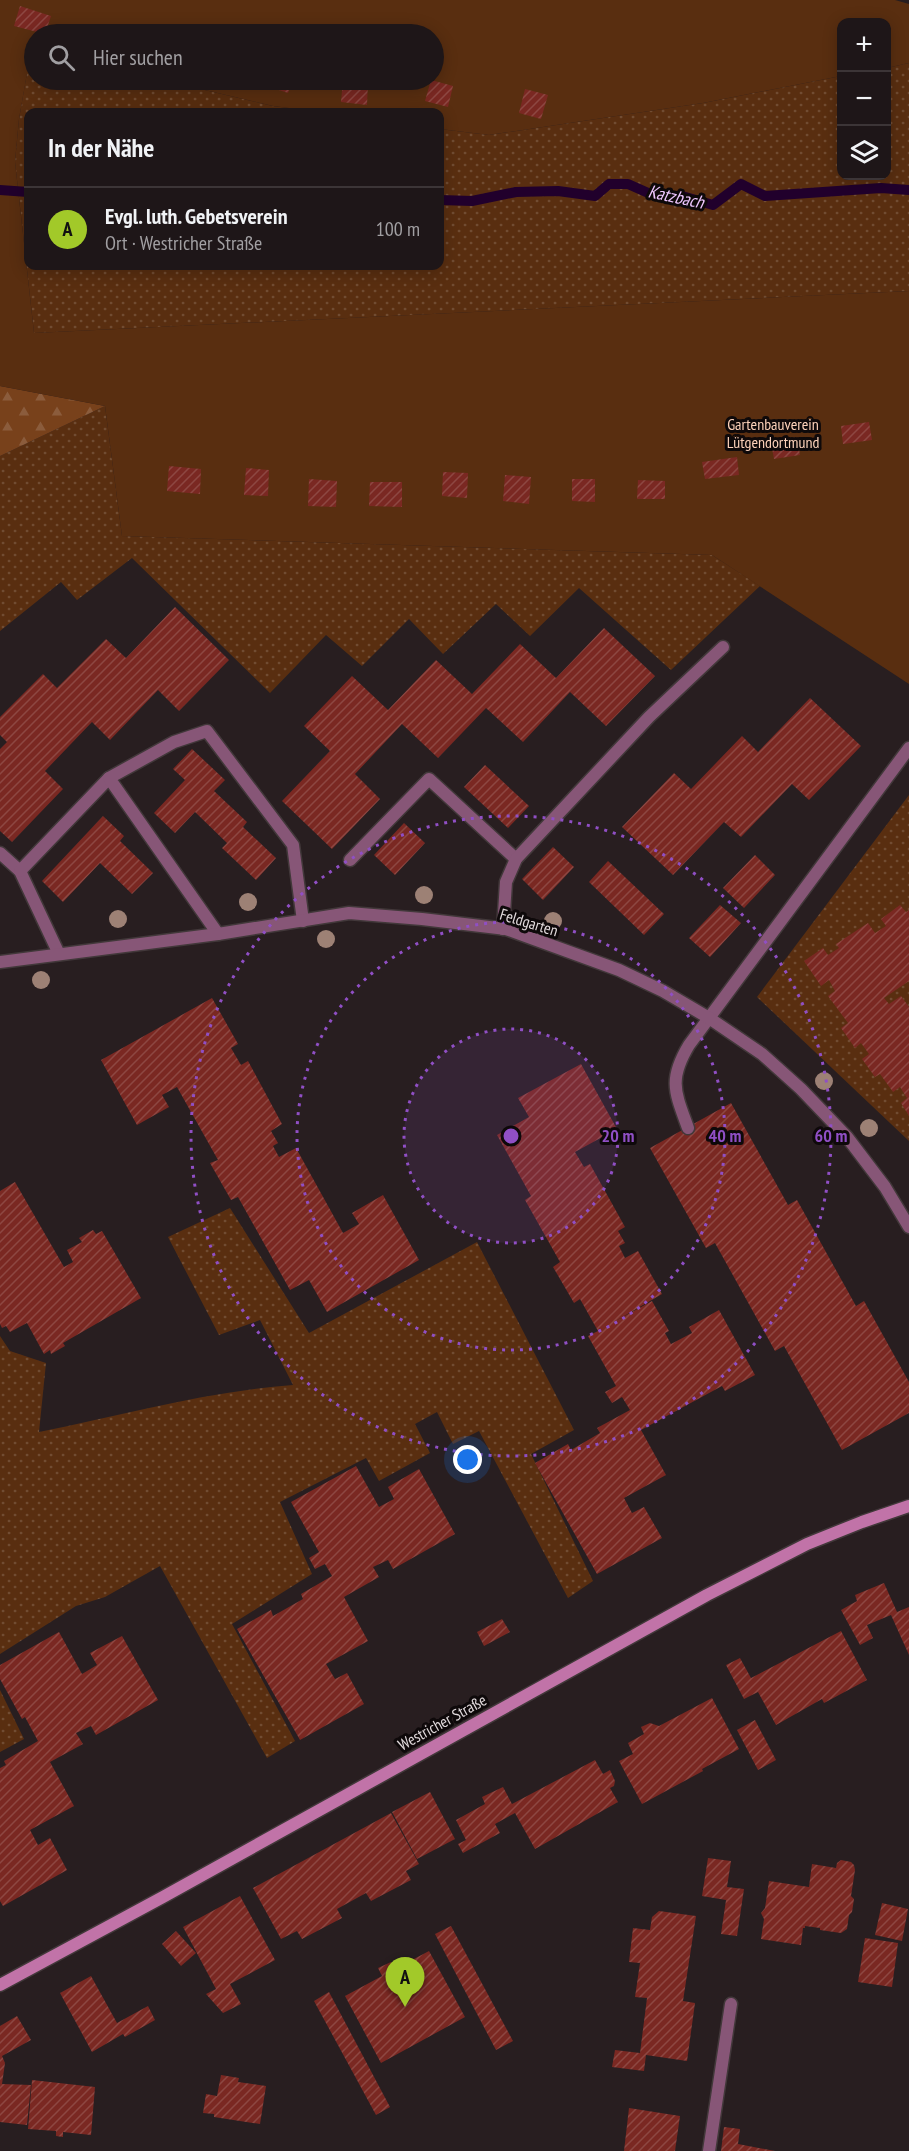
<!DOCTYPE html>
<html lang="de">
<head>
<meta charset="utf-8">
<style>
  body { margin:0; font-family:"PT Sans Narrow",sans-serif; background:#261f21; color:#f1f3f6 }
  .controls { position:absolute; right:18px; top:18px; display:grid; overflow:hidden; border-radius:12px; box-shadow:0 3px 15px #0003 }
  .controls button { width:54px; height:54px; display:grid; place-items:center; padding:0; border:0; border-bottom:2px solid #3c3537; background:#1e1618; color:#f1f3f6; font:30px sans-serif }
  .you { position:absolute; left:468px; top:1460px; width:21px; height:21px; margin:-15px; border:4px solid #fff; border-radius:50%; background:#1a73e8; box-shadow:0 0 0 9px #1a73e833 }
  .badge { display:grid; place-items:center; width:39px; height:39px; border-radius:50%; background:#a2c929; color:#111; font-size:20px; font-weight:700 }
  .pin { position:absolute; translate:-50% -50px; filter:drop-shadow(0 2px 3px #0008) }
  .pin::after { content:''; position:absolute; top:32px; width:21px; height:18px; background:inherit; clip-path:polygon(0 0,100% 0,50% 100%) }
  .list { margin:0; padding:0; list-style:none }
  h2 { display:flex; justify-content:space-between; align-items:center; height:78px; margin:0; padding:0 24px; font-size:26px }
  h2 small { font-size:20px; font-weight:400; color:#a19fa2 }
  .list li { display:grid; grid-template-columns:39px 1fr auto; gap:18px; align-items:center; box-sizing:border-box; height:84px; padding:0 24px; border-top:2px solid #3c3537 }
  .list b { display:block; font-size:22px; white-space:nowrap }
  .list p { margin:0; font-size:20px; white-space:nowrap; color:#a19fa2 }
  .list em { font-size:20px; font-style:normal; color:#a19fa2 }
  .icon { flex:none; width:33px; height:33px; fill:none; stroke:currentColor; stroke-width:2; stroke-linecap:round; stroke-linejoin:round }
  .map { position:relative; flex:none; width:909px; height:2151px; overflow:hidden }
  .search { position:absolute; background:#1e1618; box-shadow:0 3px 15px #0003; left:24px; top:24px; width:420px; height:66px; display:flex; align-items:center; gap:15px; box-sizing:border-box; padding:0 21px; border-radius:33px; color:#a19fa2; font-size:22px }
  .panel { position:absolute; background:#1e1618; box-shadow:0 3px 15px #0003; left:24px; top:108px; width:420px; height:162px; border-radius:12px }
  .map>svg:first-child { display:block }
  .grass { fill:url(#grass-dots) }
  .forest { fill:url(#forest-firs) }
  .garden { fill:#592e10 }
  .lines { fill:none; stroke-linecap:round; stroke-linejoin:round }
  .stream { stroke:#21002c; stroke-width:10 }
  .building { fill:url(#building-hatch) }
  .lane-casing { stroke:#42383a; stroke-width:15 }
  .street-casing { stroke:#42383a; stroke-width:15 }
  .secondary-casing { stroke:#42383a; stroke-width:15 }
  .lane { stroke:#875677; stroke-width:12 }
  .street { stroke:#875677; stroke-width:12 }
  .secondary { stroke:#c173a8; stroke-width:12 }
  .tree { fill:#9d8175 }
  .ring { fill:none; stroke:#904fc5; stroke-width:3; stroke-dasharray:3 6 }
  .labels { text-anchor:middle; stroke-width:6; stroke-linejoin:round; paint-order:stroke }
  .park-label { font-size:16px; fill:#fdd2ba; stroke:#0e090a }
  .street-label { font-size:16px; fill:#e2dbdd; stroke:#0e090a }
  .water-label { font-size:18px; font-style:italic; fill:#eec6fe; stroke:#0e090a }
  .centre { fill:#904fc5; stroke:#0e090a; stroke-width:3 }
  .ring-label { font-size:18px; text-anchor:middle; font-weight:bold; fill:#904fc5; stroke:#0e090a; stroke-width:6; stroke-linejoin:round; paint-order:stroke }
</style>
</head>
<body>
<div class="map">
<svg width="909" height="2151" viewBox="0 0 909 2151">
  <defs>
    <pattern id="grass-dots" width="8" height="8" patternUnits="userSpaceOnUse" patternTransform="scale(1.5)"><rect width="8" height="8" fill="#592e10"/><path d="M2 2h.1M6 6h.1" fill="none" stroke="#714c32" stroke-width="1.8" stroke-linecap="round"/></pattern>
    <pattern id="forest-firs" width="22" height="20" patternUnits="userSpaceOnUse" patternTransform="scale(1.5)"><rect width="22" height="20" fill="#78411b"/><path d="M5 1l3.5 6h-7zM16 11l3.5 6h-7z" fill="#8b5c3c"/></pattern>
    <pattern id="building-hatch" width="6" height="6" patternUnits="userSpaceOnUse" patternTransform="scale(1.5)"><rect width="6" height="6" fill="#7a2822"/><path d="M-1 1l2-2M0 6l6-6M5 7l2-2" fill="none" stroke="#8d4742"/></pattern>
  </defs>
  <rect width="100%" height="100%" fill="#281e20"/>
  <!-- grass -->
  <g class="grass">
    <polygon points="33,38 34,39 34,80 162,80 273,106 320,112 28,112 28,266 440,266 440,129 489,135 703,103 841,76 842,176 886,176 887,68 909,63 909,291 34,333 15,162 19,119"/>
    <polygon points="105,406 122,536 712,555 760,586 671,670 579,588 530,636 496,604 443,654 409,619 362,666 326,635 270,693 132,558 77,600 61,582 0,631 0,456"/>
    <polygon points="909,795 909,1141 757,997"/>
    <path d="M230,1208l79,125 168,-91 97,188 -43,24 62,127 -25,17 -89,-167 -26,13 -16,-32 -22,12 15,29 -51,28 -13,-23 -86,44 32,72 -80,50 63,117 -28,17 -107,-192 -55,31 -29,9 -76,48v-318l10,15 36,12 -7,69c83,-17 169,-41 254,-47l-33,-65 -41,15 -51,-98z"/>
    <polygon points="0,1690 24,1739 0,1752"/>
  </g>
  <!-- forest -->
  <polygon class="forest" points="0,386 105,406 0,456"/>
  <!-- garden -->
  <polygon class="garden" points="0,0 895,0 909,4 909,63 887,68 886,22 842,22 841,76 703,103 489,135 440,129 440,112 320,112 273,106 162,80 434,80 434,34 34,34 19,119 15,162 34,333 909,291 909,684 712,555 122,536 105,406 0,386"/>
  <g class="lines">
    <!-- stream -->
    <g class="stream">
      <polyline points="0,190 28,192"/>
      <polyline points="440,200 472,201 516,192 558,191 595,196 609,184 628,184 655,196 682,196 713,205 741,184 765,196 881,188 909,190"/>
    </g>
  </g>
  <!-- building -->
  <g class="building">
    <polygon points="20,6 51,16 45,34 14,26"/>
    <polygon points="249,80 293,80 288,93"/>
    <polygon points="343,80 368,83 367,105 341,102"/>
    <polygon points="431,80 453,86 448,107 425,101"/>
    <polygon points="525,89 548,95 541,119 519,113"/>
    <polygon points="869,422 872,440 843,444 841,426"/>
    <polygon points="797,437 800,455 774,459 771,442"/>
    <polygon points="737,457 739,475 705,479 702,462"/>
    <polygon points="169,466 201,469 200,494 167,491"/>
    <polygon points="246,468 269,470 268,496 244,495"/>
    <polygon points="443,472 468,473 467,498 442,496"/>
    <polygon points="505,475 531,477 529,504 503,501"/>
    <polygon points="309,479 337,481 336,507 308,506"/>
    <polygon points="572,479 595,479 595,502 572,501"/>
    <polygon points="638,480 665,481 665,499 637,499"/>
    <polygon points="370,482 402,482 402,507 369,506"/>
    <polygon points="175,607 229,660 179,711 158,690 110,740 92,722 45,771 63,789 12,842 0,831 0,749 7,742 0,735 0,717 43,674 57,688 106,639 126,658"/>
    <polygon points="604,628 655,676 606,726 570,692 523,742 486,708 438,758 402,724 355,774 380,799 332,849 282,801 330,751 304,726 352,676 388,710 436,660 472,694 520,644 556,678"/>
    <polygon points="810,698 861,746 809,800 792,784 741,837 724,822 673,875 622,827 674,773 691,789 742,736 758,752"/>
    <polygon points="192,749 225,780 214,791 247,822 243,827 276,858 256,880 222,848 227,843 195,812 175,833 154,813 185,780 173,769"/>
    <polygon points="485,765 529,806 508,828 464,787"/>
    <polygon points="103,816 124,836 120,841 153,873 132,894 100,863 63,902 42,881"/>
    <polygon points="404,823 425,843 395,875 374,855"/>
    <polygon points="553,847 574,867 543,900 522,879"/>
    <polygon points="755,855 775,875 744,908 723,888"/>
    <polygon points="608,861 664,914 644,935 589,882"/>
    <polygon points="720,905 741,923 710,957 689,938"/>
    <polygon points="900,905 906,912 909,910 909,981 884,998 889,1004 901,996 909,1007 909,1116 901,1103 907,1098 900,1087 893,1092 880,1074 875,1077 862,1059 869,1054 861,1043 855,1048 841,1028 848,1023 828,996 835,991 829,980 821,986 804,961 823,948 828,955 839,948 836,944 868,923 875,933 886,926 881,919"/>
    <polygon points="212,998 238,1044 231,1048 241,1065 248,1061 282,1124 271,1131 278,1143 273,1146 279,1157 296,1148 343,1233 359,1224 352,1213 383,1195 419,1260 327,1312 309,1280 290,1290 238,1197 231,1200 210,1163 218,1160 177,1087 162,1095 169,1107 137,1125 101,1060"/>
    <polygon points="581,1064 617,1129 575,1152 584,1167 590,1164 625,1227 618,1231 625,1243 619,1246 625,1258 638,1251 662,1294 612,1323 652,1301 669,1331 665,1333 671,1344 692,1333 689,1327 719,1310 755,1375 725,1391 722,1386 641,1430 666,1475 624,1498 632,1513 644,1507 662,1538 597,1574 535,1463 568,1444 571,1450 600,1433 597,1428 630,1410 622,1397 612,1403 605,1392 616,1386 588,1336 598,1331 580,1299 574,1303 553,1267 560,1262 525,1200 531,1196 497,1135 529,1117 518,1098"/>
    <polygon points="731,1103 788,1205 797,1200 856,1306 864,1301 909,1382 909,1413 842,1450 784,1346 775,1351 715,1243 706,1248 650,1148"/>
    <polygon points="15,1182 64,1267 73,1262 67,1250 82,1242 79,1238 93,1230 96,1234 102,1231 141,1298 63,1343 65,1346 51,1354 50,1350 44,1354 27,1323 10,1332 6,1326 2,1328 0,1324 0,1191"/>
    <polygon points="356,1466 379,1507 394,1499 388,1487 419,1469 455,1534 393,1569 388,1560 373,1567 379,1577 344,1597 368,1641 326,1664 335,1679 347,1673 364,1704 300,1740 237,1629 271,1610 273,1616 303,1599 301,1594 332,1576 325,1564 315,1569 309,1558 319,1552 291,1502"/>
    <polygon points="884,1583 897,1612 909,1607 909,1655 891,1615 867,1625 873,1638 860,1645 841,1610 857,1601 855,1595"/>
    <polygon points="502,1619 510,1632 484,1646 477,1632"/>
    <polygon points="841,1631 867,1680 824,1703 822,1699 776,1725 758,1692 744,1699 726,1665 740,1658 751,1678"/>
    <polygon points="59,1632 82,1674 97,1665 90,1653 122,1636 158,1700 96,1735 91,1726 76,1733 83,1744 50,1762 74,1806 30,1830 38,1845 50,1838 67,1870 3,1906 0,1901 0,1768 6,1765 4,1761 38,1741 25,1717 22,1719 0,1679 0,1665"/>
    <polygon points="712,1698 739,1749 702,1769 703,1771 642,1804 619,1761 633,1754 628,1743 644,1734 641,1727 650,1723 659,1726"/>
    <polygon points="755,1720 776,1760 758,1770 737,1730"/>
    <polygon points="595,1760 603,1774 610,1770 615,1781 614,1786 610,1788 618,1802 535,1849 515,1813 495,1824 500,1833 463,1853 458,1844 466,1840 456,1820 485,1804 482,1797 503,1787 512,1804"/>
    <polygon points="430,1792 455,1839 417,1859 392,1812"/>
    <polygon points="391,1813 419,1864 406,1871 411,1880 371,1901 366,1893 337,1909 342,1918 302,1939 297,1931 281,1939 253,1888"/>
    <polygon points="708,1858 731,1861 727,1887 744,1889 737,1936 721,1934 726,1900 702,1896"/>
    <polygon points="841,1860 851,1862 854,1865 855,1870 851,1896 854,1899 852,1912 849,1915 847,1929 841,1933 820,1930 820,1928 805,1926 805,1928 803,1928 801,1945 761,1939 764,1919 761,1913 765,1908 769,1881 809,1887 812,1864 836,1868 837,1863"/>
    <polygon points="240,1896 275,1960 230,1984 241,2004 223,2013 206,1994 216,1989 183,1927"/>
    <polygon points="882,1903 908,1909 902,1941 875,1935"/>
    <polygon points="659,1911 696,1916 683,2001 695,2003 687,2061 646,2055 644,2071 612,2067 615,2050 640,2053 647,1998 635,1997 640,1963 629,1962 633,1928 650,1930 652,1917"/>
    <polygon points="451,1926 513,2041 496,2050 435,1934"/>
    <polygon points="176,1931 196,1953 181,1966 162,1944"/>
    <polygon points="865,1938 898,1943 892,1987 858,1982"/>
    <polygon points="429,1951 465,2017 381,2063 345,1996 382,1976 378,1968 391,1962 395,1969"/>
    <polygon points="91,1976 117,2023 148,2006 155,2020 125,2037 123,2034 92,2052 60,1993"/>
    <polygon points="329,1992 390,2107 376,2115 314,2001"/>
    <polygon points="17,2016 31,2040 2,2056 5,2063 2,2084 31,2085 27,2125 0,2122 0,2026"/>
    <polygon points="221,2075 239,2078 238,2082 266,2086 260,2124 214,2117 214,2114 203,2113 206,2094 217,2096"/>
    <polygon points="32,2080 95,2087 91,2135 63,2132 63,2137 56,2136 56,2131 28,2129"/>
    <polygon points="629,2108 680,2116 675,2151 624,2151"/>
    <polygon points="724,2127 740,2129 738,2144 775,2151 721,2151"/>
  </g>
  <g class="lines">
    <!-- lane casing -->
    <g class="lane-casing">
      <g id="lane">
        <polyline points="0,853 20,871 59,954"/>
        <polyline points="350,860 429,779 516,859"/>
        <polyline points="20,871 109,778"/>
        <polyline points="503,929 506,882 516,859 649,717 723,647"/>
        <polyline points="218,934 109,778 174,742 207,731 293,845 303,921"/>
        <path d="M688,1128c-13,-36 -20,-48 1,-83l220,-297"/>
        <polyline points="709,2151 731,2004"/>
      </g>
    </g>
    <!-- street casing -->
    <g class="street-casing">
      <polyline id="street" points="0,962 218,934 349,913 422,919 506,929 619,970 663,991 709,1018 762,1054 801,1089 847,1137 885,1187 909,1227"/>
    </g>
    <!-- secondary casing -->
    <g class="secondary-casing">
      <polyline id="secondary" points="0,1985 163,1897 707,1595 807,1544 862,1522 909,1506"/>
    </g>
    <!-- lane -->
    <use href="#lane" class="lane"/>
    <!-- street -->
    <use href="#street" class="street"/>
    <!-- secondary -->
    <use href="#secondary" class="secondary"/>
  </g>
  <!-- trees -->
  <g class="tree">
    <circle cx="424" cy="895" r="9"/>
    <circle cx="248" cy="902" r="9"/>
    <circle cx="118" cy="919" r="9"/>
    <circle cx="553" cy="921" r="9"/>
    <circle cx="326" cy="939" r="9"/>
    <circle cx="41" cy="980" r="9"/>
    <circle cx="824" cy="1081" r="9"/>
    <circle cx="869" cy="1128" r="9"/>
  </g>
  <!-- distance rings -->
  <circle cx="511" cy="1136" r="107" fill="#904fc5" fill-opacity=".12"/>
  <g class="ring">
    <circle cx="511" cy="1136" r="107"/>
    <circle cx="511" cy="1136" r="214"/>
    <circle cx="511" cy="1136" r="320"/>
  </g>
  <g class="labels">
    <!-- park labels -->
    <g class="park-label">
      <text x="773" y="430">Gartenbauverein<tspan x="773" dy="18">Lütgendortmund</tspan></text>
    </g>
    <!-- street labels -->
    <g class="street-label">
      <text transform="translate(529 922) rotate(17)" y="6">Feldgarten</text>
      <text transform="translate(442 1722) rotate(-29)" y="6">Westricher Straße</text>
    </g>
    <!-- water labels -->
    <g class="water-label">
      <text transform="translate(676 197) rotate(12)" y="6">Katzbach</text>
    </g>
  </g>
  <circle cx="511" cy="1136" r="9" class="centre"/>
  <g class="ring-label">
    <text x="618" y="1142">20 m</text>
    <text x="725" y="1142">40 m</text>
    <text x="831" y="1142">60 m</text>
  </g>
</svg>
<div class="controls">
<button>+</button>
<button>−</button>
<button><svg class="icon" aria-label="layers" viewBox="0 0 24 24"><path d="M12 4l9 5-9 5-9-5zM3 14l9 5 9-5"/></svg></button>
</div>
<div class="you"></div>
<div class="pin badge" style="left:405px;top:2007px">A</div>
<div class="search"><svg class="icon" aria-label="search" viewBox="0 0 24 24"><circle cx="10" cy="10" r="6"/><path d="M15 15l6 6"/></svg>Hier suchen</div>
<section class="panel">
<h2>In der Nähe<small></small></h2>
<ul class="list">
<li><span class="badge">A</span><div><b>Evgl. luth. Gebetsverein</b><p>Ort · Westricher Straße</p></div><em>100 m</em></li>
</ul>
</section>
</div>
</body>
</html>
